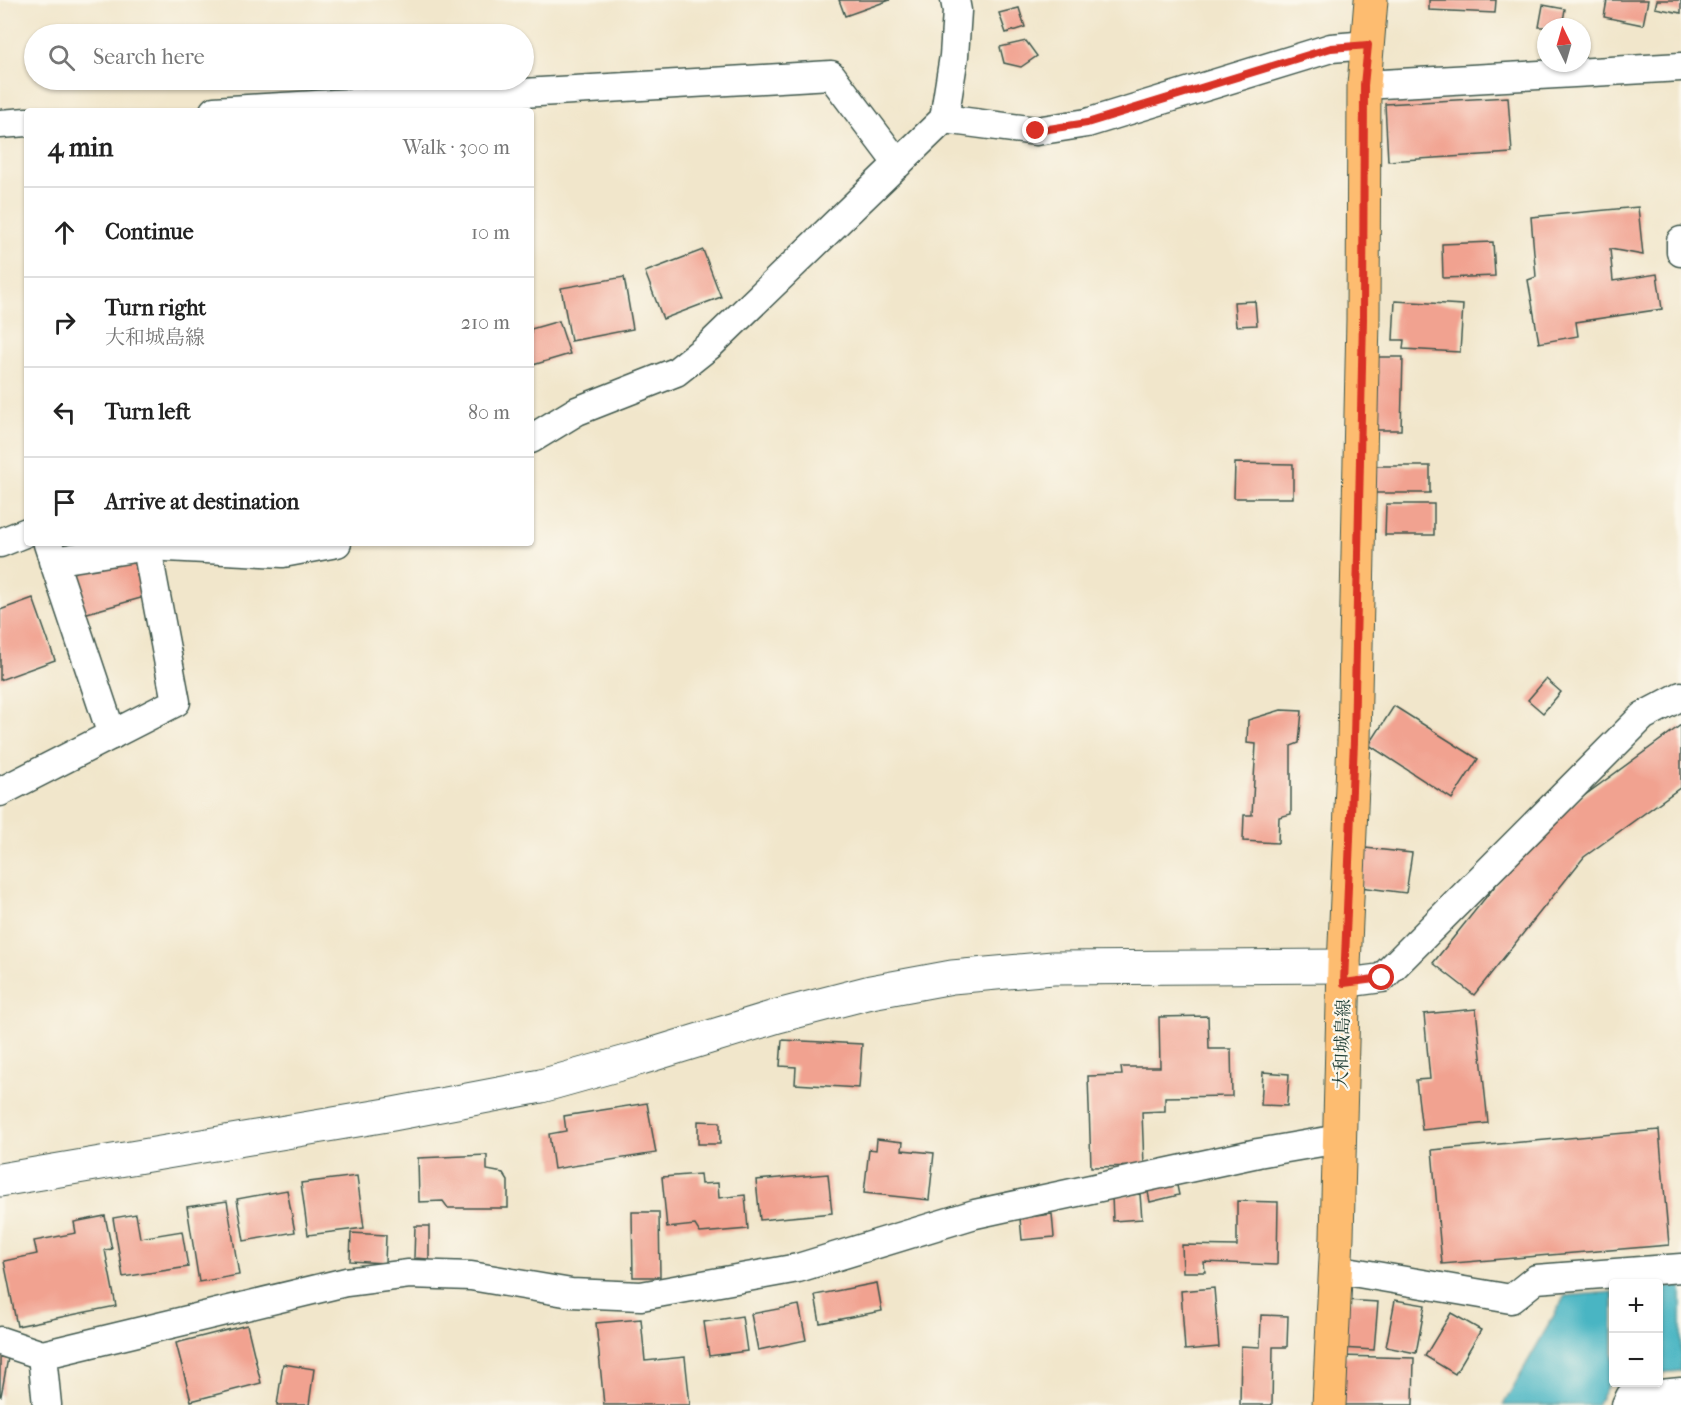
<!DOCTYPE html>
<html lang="en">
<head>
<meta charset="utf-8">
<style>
  body { margin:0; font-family:"IM FELL French Canon","Noto Serif JP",serif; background:#f2f2f2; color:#222 }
  .controls { position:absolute; right:18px; bottom:18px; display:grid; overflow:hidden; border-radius:6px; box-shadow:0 2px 4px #0004 }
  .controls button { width:54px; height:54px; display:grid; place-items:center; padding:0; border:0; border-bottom:2px solid #e0e0e0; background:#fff; color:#222; font:30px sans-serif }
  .compass { position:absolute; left:1537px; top:18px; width:54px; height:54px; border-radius:50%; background:#fff; box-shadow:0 2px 4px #0004; rotate:355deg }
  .stop { position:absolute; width:18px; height:18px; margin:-14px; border:4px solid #d93025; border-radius:50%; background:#fff }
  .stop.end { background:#d93025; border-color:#fff; box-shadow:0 2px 6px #0008 }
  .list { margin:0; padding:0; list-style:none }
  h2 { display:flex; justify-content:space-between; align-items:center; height:78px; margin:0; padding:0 24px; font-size:26px }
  h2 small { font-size:20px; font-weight:400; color:#767676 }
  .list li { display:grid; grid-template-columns:39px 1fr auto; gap:18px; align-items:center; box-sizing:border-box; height:90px; padding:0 24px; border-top:2px solid #e0e0e0 }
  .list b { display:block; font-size:22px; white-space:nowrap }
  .list p { margin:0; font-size:20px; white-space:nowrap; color:#767676 }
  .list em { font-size:20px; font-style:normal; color:#767676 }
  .icon { flex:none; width:33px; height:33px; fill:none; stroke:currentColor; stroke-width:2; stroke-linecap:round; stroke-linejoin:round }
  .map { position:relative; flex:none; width:1681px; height:1405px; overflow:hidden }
  .search { position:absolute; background:#fff; box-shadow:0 2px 4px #0004; left:24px; top:24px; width:510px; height:66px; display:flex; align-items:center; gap:15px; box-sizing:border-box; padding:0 21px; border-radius:33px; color:#767676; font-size:22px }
  .panel { position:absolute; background:#fff; box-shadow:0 2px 4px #0004; left:24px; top:108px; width:510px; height:438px; border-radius:6px }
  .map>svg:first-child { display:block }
  .water { fill:#48b5c3; stroke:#34797c; stroke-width:1.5 }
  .building { fill:#f1a290 }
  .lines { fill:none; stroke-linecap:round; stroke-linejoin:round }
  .minor-casing { stroke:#3e564b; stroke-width:31 }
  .tertiary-casing { stroke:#3e564b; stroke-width:35 }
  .primary-casing { stroke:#3e564b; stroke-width:35 }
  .minor { stroke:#fff; stroke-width:28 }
  .tertiary { stroke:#fff; stroke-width:33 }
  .primary { stroke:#fdbc70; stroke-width:33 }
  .route { stroke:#d93025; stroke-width:8 }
  .labels { text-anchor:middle; stroke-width:4.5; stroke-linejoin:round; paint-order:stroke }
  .street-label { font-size:18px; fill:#1f3d34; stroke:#fbf7ec }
</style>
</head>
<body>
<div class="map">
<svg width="1681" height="1405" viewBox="0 0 1681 1405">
  <rect width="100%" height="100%" fill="#fbf7ec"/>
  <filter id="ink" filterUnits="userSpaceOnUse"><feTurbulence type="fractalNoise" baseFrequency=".0167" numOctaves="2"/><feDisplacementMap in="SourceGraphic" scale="12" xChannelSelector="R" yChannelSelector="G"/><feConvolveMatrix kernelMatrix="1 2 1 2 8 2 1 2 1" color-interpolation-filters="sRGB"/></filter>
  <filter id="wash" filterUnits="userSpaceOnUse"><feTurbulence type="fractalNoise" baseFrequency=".008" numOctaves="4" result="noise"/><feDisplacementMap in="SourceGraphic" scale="24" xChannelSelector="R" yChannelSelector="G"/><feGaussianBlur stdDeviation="1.35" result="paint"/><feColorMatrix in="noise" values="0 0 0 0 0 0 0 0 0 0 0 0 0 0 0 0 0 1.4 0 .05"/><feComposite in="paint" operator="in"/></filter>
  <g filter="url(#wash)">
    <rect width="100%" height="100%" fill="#f1e6cb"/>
    <!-- water -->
    <g class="water">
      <polygon points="1681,1286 1681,1371 1659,1373 1659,1288"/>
      <polygon points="1613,1292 1613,1376 1597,1405 1503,1405 1565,1296"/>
    </g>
    <g id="blocks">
      <!-- building -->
      <g class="building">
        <polygon points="839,0 890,0 845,16"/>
        <polygon points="1429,0 1496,0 1495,13 1429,10"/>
        <polygon points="1607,0 1648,0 1643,25 1604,17"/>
        <polygon points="1657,0 1681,0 1681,13 1655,8"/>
        <polygon points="1543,5 1565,9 1562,27 1539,27"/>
        <polygon points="1019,8 1025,27 1006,33 999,13"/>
        <polygon points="1026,41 1037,56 1021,67 1004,63 1000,47"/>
        <polygon points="311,80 352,80 353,86 311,89"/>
        <polygon points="1508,97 1512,153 1388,161 1385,104"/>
        <polygon points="1638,207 1643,255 1610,249 1613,281 1657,274 1662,309 1576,322 1578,336 1539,343 1528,280 1536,277 1531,217"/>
        <polygon points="1493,242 1495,276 1443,278 1442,244"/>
        <polygon points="703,250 721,297 663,319 645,272"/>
        <polygon points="624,277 633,329 571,341 561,288"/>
        <polygon points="1255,301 1257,325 1236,326 1234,302"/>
        <polygon points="1395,301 1463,305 1460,352 1403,349 1404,340 1393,340"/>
        <polygon points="559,321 570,354 533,365 531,357 531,329"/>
        <polygon points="1375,357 1403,357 1401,430 1373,430"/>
        <polygon points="1235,463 1293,464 1293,498 1234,498"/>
        <rect x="1374" y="466" width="56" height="27"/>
        <polygon points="1386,504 1434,504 1434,535 1385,535"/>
        <polygon points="135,552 148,596 80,615 67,571"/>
        <polygon points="33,598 55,660 0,680 0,610"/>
        <polygon points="1546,679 1561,692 1543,713 1528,700"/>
        <polygon points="1394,706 1478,759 1452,799 1369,745"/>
        <polygon points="1281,710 1302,711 1299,743 1291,746 1291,814 1279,817 1278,843 1243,841 1244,815 1252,815 1256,744 1247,743 1248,720"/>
        <polygon points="1681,725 1681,787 1584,857 1474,995 1433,963 1544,825"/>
        <polygon points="1365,848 1412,853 1406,893 1360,887"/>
        <polygon points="1476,1009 1488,1123 1422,1130 1416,1080 1430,1079 1424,1014"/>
        <polygon points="1208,1016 1209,1049 1231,1049 1232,1096 1165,1097 1165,1111 1142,1112 1144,1166 1091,1167 1088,1076 1122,1075 1121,1067 1160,1067 1159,1017"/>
        <polygon points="782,1040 862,1044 859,1088 795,1084 796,1067 780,1066"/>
        <polygon points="1263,1072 1289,1074 1287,1106 1261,1105"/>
        <polygon points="647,1103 656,1153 554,1169 549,1134 566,1131 564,1116"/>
        <polygon points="698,1121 720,1122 720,1144 698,1144"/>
        <polygon points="1659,1130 1669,1245 1442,1264 1432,1150"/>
        <polygon points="877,1139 903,1142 902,1150 934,1153 929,1200 864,1193 869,1149 876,1150"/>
        <polygon points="487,1155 487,1170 503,1173 508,1181 508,1208 448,1208 443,1201 419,1202 418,1158"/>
        <polygon points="700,1174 701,1184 718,1183 719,1198 745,1195 748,1229 700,1233 695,1225 667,1228 662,1177"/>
        <polygon points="828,1174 832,1213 760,1220 756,1180"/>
        <polygon points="357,1176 364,1228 308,1235 301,1183"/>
        <polygon points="1175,1176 1179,1195 1150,1202 1146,1182"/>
        <polygon points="287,1190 295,1232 244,1241 237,1199"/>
        <polygon points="1140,1194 1142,1219 1113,1221 1112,1196"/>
        <polygon points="227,1201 239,1275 199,1282 187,1207"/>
        <polygon points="1237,1201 1278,1202 1277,1265 1204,1262 1205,1272 1183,1272 1182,1245 1237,1246"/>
        <polygon points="632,1212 659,1212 660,1277 633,1277"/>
        <polygon points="136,1214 140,1238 182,1231 188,1267 123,1277 113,1218"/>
        <polygon points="1052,1214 1054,1237 1022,1240 1020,1218"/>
        <polygon points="105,1216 112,1249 105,1250 116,1306 17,1326 4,1261 37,1254 34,1241 76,1233 74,1222"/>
        <polygon points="415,1226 429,1226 429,1259 414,1258"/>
        <polygon points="351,1233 386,1235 385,1263 350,1261"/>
        <polygon points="877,1283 882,1311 820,1323 815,1295"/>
        <polygon points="1214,1288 1219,1347 1185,1350 1181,1291"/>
        <polygon points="1344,1300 1378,1302 1374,1350 1340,1348"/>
        <polygon points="1395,1300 1425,1305 1416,1353 1386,1347"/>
        <polygon points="799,1305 806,1340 758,1350 751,1314"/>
        <polygon points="1451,1313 1481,1330 1455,1374 1425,1356"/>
        <polygon points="1261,1315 1288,1316 1287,1347 1273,1347 1272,1405 1240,1405 1241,1346 1260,1347"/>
        <polygon points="742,1316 747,1351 709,1356 704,1322"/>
        <polygon points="641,1319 645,1361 685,1357 690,1405 604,1405 596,1323"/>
        <polygon points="247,1325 261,1383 191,1401 176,1343"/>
        <polygon points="1341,1356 1414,1358 1413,1405 1340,1405"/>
        <polygon points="0,1357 8,1358 1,1396 0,1396"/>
        <polygon points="283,1364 314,1369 309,1405 277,1405"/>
      </g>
    </g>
  </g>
  <g filter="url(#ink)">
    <use href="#blocks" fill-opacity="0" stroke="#3e564b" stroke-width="1.5"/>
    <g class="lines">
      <!-- minor casing -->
      <g class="minor-casing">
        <g id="minor">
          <polyline points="1364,85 1681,67"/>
          <polyline points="214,111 831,75 898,164"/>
          <polyline points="944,119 1036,131 1087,123 1331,48 1368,45"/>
          <polyline points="0,124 27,122"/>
          <polyline points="1681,241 1681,252"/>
          <polyline points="531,439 577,411 676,372 710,345 944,119 954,56 957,11 955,0"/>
          <polyline points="0,543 27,532"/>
          <polyline points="48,544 112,735"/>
          <polyline points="53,561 147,546 283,553 337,543"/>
          <polyline points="0,792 176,702 146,543"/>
          <polyline points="1344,983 1382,978 1643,716 1681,696"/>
          <polyline points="1335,1269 1511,1299 1536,1279 1681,1268"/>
          <polyline points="0,1341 42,1355 346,1282 409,1274 471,1276 571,1293 641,1296 798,1268 975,1214 1258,1153 1339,1139"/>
          <polyline points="42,1355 47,1405"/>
          <polyline points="1626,1405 1630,1397 1681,1392"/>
        </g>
      </g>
      <!-- tertiary casing -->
      <g class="tertiary-casing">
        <polyline id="tertiary" points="0,1180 393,1114 541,1086 641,1058 778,1016 871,992 952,977 1053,968 1344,966"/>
      </g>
      <!-- primary casing -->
      <g class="primary-casing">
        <polyline id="primary" points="1329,1405 1337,1237 1344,966 1354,741 1363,319 1364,85 1371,0"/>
      </g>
      <!-- minor -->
      <use href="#minor" class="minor"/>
      <!-- tertiary -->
      <use href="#tertiary" class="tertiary"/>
      <!-- primary -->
      <use href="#primary" class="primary"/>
    </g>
  </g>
  <g class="lines" filter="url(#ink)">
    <!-- route -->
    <polyline class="route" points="1036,131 1087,123 1331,48 1368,45 1364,85 1363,319 1354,741 1344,983 1382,978"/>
  </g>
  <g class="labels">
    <!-- street labels -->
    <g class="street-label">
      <text transform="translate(1342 1044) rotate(-88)" y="6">大和城島線</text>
    </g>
  </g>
</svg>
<div class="controls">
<button>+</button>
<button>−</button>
</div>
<svg class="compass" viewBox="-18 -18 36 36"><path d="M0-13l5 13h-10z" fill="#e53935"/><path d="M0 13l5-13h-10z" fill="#767676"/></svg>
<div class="stop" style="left:1382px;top:978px"></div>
<div class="stop end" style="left:1036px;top:131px"></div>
<div class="search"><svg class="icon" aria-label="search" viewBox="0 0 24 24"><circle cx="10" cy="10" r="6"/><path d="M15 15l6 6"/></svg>Search here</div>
<section class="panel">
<h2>4 min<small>Walk · 300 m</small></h2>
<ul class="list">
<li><svg class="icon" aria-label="ahead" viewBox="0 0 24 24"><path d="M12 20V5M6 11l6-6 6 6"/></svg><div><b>Continue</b></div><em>10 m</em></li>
<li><svg class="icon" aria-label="right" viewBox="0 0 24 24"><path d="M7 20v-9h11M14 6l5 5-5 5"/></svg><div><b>Turn right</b><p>大和城島線</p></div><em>210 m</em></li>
<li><svg class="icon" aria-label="left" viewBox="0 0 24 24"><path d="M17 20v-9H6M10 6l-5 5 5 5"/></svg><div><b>Turn left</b></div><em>80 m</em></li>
<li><svg class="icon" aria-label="arrive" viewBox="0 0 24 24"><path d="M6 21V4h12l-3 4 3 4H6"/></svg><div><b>Arrive at destination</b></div></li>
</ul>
</section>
</div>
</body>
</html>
